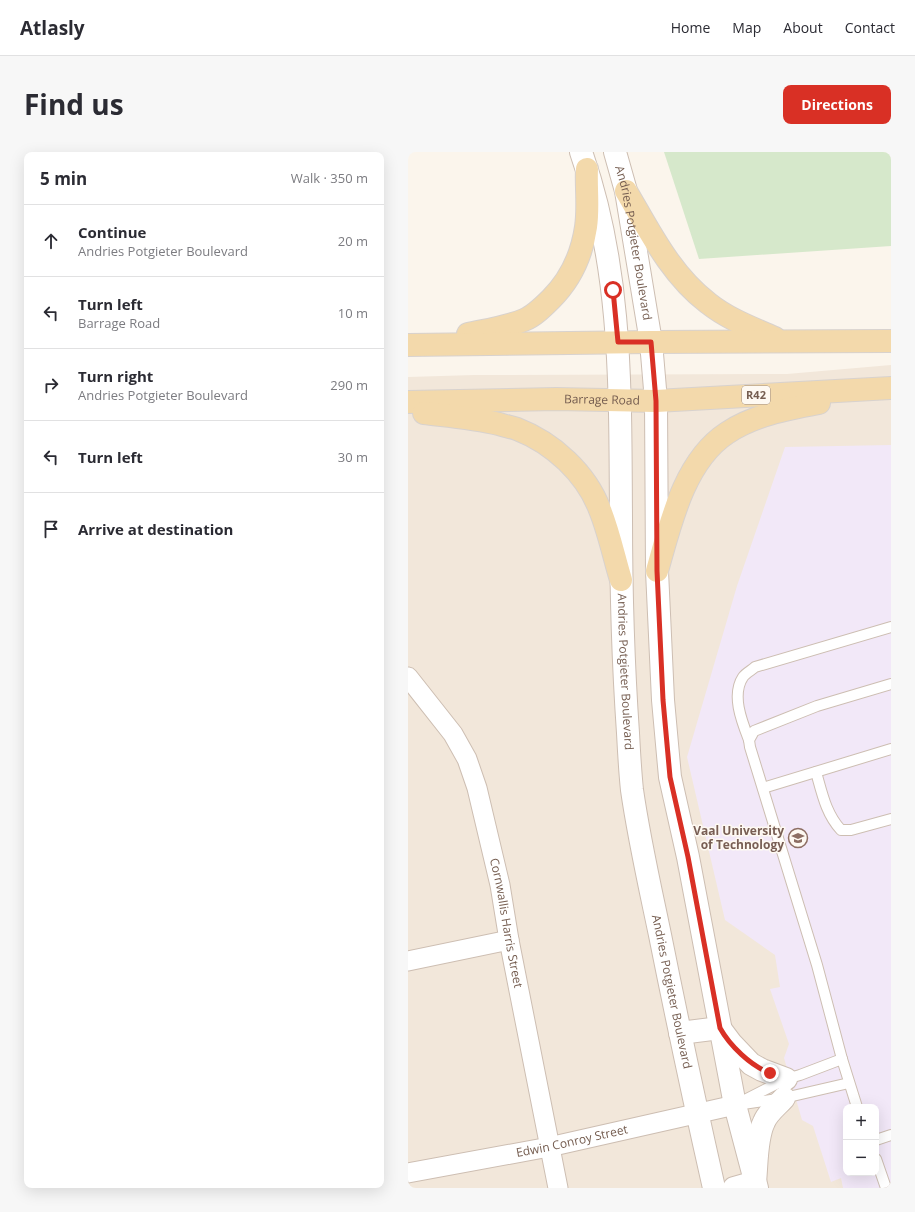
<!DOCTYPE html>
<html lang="en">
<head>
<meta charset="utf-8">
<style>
  body { margin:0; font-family:"Open Sans",sans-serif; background:#f7f7f7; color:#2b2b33 }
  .controls { position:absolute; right:12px; bottom:12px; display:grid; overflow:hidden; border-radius:8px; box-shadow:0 4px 16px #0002 }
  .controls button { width:36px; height:36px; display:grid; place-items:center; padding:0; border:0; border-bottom:1px solid #e1e1e2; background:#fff; color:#2b2b33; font:20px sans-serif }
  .stop { position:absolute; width:12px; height:12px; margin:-9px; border:3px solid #d93025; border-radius:50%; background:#fff }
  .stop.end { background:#d93025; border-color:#fff; box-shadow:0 1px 4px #0008 }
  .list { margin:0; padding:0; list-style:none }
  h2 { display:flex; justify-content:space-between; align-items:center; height:52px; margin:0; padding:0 16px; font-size:17px }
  h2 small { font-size:13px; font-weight:400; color:#7c7c81 }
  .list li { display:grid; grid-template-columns:26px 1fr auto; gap:12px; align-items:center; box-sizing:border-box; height:72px; padding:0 16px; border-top:1px solid #e1e1e2 }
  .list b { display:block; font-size:15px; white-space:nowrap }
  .list p { margin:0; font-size:13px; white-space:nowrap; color:#7c7c81 }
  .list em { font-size:13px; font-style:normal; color:#7c7c81 }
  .icon { flex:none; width:22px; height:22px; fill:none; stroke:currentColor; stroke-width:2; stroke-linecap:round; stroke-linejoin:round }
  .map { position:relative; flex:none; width:483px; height:1036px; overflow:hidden; border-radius:8px }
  header { display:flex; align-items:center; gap:24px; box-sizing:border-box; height:56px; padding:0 20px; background:#fff; border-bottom:1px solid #e1e1e2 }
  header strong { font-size:19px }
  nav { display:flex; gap:22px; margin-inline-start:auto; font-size:14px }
  .intro { display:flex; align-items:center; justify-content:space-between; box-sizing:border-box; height:96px; padding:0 24px }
  h1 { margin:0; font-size:28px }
  .button { padding:10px 18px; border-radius:8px; background:#d93025; color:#fff; font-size:14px; font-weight:700 }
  main { display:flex; gap:24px; padding:0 24px }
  aside { flex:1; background:#fff; border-radius:8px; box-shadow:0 4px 16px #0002 }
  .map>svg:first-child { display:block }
  .residential { fill:#f2e7da; fill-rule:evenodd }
  .education { fill:#f2e8f8; fill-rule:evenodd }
  .green { fill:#d6e8cb }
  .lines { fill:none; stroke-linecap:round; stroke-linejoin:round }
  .service-casing { stroke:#cdbeb2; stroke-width:12 }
  .minor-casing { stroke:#cdbeb2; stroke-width:21 }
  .tertiary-casing { stroke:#cdbeb2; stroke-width:24 }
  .primary-casing { stroke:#d8d2ce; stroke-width:24 }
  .service { stroke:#fff; stroke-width:10 }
  .minor { stroke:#fff; stroke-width:19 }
  .tertiary { stroke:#fff; stroke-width:22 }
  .primary { stroke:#f3d9ab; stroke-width:22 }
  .route { stroke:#d93025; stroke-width:5 }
  .labels { text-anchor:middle; stroke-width:3; stroke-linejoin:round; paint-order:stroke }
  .shield { fill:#fef9f2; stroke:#9e8c81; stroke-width:1 }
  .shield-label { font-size:11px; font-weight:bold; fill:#755d50 }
  .street-label { font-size:12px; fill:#755d50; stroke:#fef9f2 }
  .education-label { font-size:12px; font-weight:bold; fill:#785e54; stroke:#fef9f2; text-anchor:end }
</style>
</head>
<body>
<header>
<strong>Atlasly</strong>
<nav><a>Home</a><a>Map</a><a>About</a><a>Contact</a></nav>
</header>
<div class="intro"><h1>Find us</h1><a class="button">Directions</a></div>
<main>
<aside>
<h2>5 min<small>Walk · 350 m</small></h2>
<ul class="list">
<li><svg class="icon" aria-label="ahead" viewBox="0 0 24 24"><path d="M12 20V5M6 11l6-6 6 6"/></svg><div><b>Continue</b><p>Andries Potgieter Boulevard</p></div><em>20 m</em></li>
<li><svg class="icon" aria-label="left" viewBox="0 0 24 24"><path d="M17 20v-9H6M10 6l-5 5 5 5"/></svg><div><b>Turn left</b><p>Barrage Road</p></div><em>10 m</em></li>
<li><svg class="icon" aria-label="right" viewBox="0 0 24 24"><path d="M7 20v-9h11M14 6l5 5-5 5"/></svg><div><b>Turn right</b><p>Andries Potgieter Boulevard</p></div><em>290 m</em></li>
<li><svg class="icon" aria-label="left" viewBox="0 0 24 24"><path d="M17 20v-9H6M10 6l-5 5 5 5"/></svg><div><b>Turn left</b></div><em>30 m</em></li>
<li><svg class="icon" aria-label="arrive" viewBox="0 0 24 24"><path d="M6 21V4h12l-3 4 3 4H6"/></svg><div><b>Arrive at destination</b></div></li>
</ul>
</aside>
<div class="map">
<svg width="483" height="1036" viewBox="0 0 483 1036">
  <rect width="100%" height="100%" fill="#fbf5ec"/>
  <!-- residential -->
  <path class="residential" d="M483,213v823h-483v-811l66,-2 313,-1zM438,955h30v66h-30z"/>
  <!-- education -->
  <path class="education" d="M483,293v743h-48l-2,-10 -10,4 -18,-56 -11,-6 -18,-62 5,-14 -19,-55 10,-2 -5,-32 -50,-35 -38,-163 50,-171 48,-139zM438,955h30v66h-30z"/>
  <!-- green -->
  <polygon class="green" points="256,0 483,0 483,94 291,107"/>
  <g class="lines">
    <!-- service casing -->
    <g class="service-casing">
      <g id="service">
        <path d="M341,588c-7,-18 -18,-45 -6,-63 3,-4 9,-7 12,-10l136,-40"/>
        <path d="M408,620c6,21 10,42 25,58h10l40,-11"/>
        <polyline points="355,636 483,597"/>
        <polyline points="335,952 376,946 441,931"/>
        <polyline points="327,953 378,927 392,923 434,907"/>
        <polyline points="449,955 434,907 409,813 342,595 341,588 346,579 409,554 483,532"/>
        <polyline points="468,988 483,983"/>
        <polyline points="468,1007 478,1036"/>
      </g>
    </g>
    <!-- minor casing -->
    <g class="minor-casing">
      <g id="minor">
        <path id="s1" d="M0,525l45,57 14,25 10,29 23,97 9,55 49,248"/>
        <polyline points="0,809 101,788"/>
        <path id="s2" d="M0,1021l141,-26 186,-42"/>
      </g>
    </g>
    <!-- tertiary casing -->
    <g class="tertiary-casing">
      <g id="tertiary">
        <path id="s3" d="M173,0c42,118 39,242 40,365 0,72 2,144 7,216 1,19 2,38 4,57 7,49 18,97 28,145 17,85 35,169 54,253"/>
        <path id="s4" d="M207,0l11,39 25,151 5,59 1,170 6,129 7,77 18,80 47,248 22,83"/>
        <polyline points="314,879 323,891 343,912 354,918 378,927"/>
        <polyline points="272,881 312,876"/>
        <path d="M326,1036l21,-6c2,-18 1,-44 9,-60 4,-10 13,-16 20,-24"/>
      </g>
    </g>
    <!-- primary casing -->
    <g class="primary-casing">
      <g id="primary">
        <path d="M218,39c23,39 44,83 82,112 20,16 44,25 67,35"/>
        <path d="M60,182c19,-4 39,-7 56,-14 10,-4 19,-13 27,-21 19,-19 31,-45 35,-72 3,-20 0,-39 1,-58"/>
        <polyline points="0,193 243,190 483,189"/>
        <path id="s5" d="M0,250l148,-3 100,2 235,-13"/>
        <path d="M16,261c25,3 50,5 75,11 6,2 12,3 18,5 36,14 69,44 83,81 9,22 14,47 21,70"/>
        <path d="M249,419c13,-46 27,-110 70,-138 27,-18 60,-24 92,-30"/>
      </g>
    </g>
    <!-- service -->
    <use href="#service" class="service"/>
    <!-- minor -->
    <use href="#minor" class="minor"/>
    <!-- tertiary -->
    <use href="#tertiary" class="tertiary"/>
    <!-- primary -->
    <use href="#primary" class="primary"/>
  </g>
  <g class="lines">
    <!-- route -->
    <path class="route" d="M205,138l5,52h33l5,59 1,170 6,129 7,77 18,80 32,171c10,18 31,38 50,45"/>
  </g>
  <!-- icons -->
  <defs>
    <g id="university-ring" transform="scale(1)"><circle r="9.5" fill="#fef9f2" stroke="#8d6e63" stroke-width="1.5"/><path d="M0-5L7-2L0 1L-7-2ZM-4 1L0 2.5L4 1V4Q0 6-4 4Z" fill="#8d6e63"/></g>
  </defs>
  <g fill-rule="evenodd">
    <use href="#university-ring" x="390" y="686"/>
  </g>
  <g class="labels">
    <!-- shield labels -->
    <rect class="shield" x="334" y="234" width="28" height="18" rx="3"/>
    <g class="shield-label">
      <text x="348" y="247">R42</text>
    </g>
    <!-- street labels -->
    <g class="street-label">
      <text dy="4" stroke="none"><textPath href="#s4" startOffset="93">Andries Potgieter Boulevard</textPath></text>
      <text dy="4" stroke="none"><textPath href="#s5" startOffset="194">Barrage Road</textPath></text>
      <text dy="4" stroke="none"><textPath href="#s3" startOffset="524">Andries Potgieter Boulevard</textPath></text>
      <text dy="4" stroke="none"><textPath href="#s1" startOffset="270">Cornwallis Harris Street</textPath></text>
      <text dy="4" stroke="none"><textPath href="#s3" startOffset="848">Andries Potgieter Boulevard</textPath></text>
      <text dy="4" stroke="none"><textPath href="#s2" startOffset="167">Edwin Conroy Street</textPath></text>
    </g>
    <!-- education labels -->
    <g class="education-label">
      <text x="376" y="683">Vaal University<tspan x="376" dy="14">of Technology</tspan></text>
    </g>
  </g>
</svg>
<div class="controls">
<button>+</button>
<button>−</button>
</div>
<div class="stop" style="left:205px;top:138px"></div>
<div class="stop end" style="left:362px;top:921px"></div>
</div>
</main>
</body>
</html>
